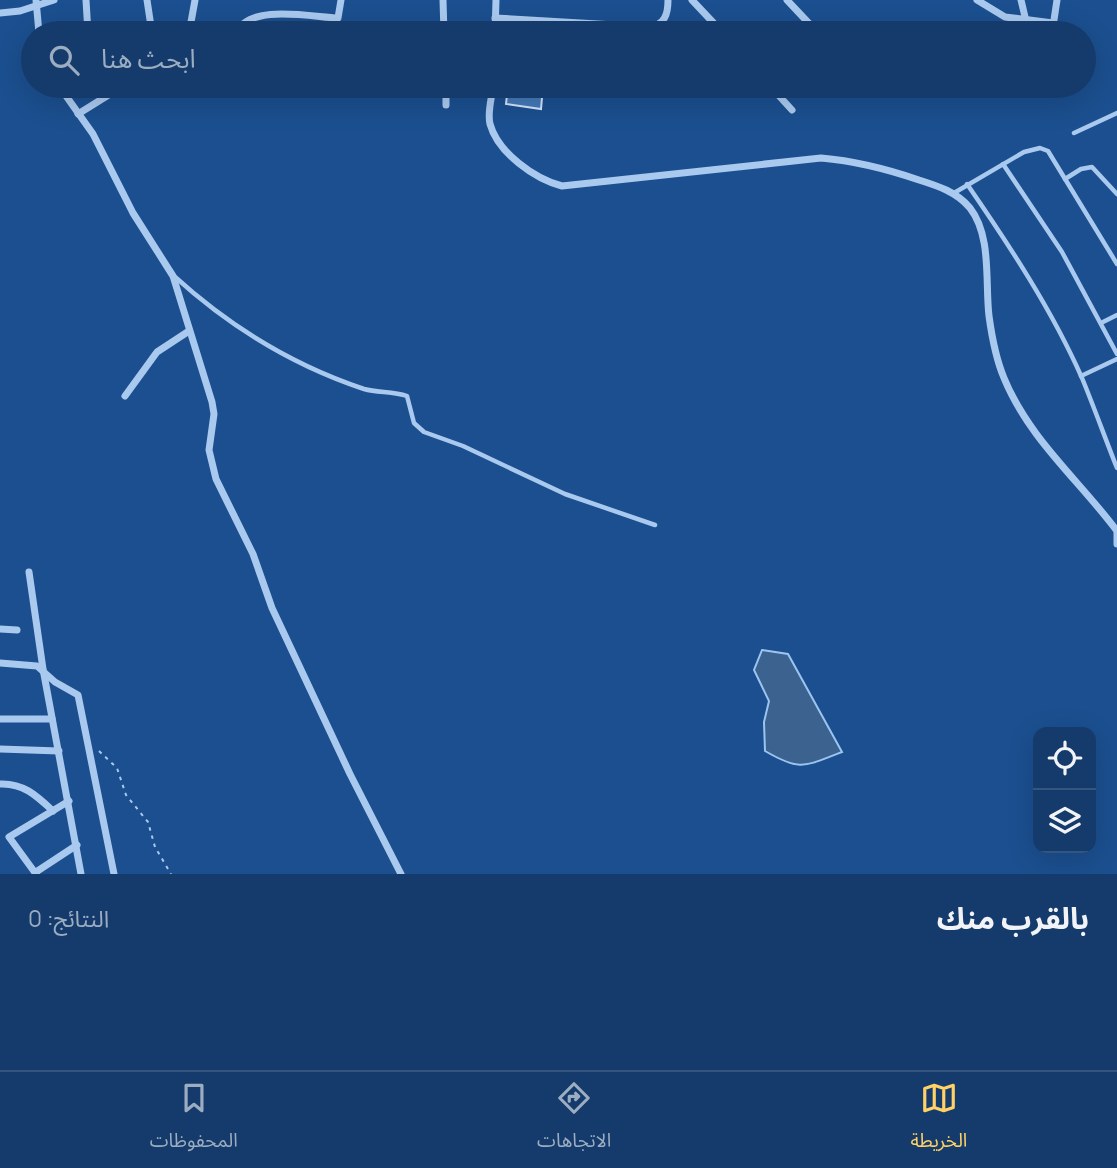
<!DOCTYPE html>
<html lang="ar">
<head>
<meta charset="utf-8">
<style>
  body { margin:0; font-family:Manrope,"Noto Sans Arabic",sans-serif; background:#214673; color:#f1f3f6; direction:rtl }
  .controls { position:absolute; right:21px; bottom:21px; display:grid; overflow:hidden; border-radius:14px; box-shadow:0 7px 28px #0002 }
  .controls button { width:63px; height:63px; display:grid; place-items:center; padding:0; border:0; border-bottom:2px solid #33557e; background:#143b6b; color:#f1f3f6; font:35px sans-serif }
  .list { margin:0; padding:0; list-style:none }
  h2 { display:flex; justify-content:space-between; align-items:center; height:91px; margin:0; padding:0 28px; font-size:30px }
  h2 small { font-size:23px; font-weight:400; color:#9dadc1 }
  .icon { flex:none; width:38px; height:38px; fill:none; stroke:currentColor; stroke-width:2; stroke-linecap:round; stroke-linejoin:round }
  .map { position:relative; flex:none; width:1117px; height:874px; overflow:hidden; direction:ltr }
  .search { position:absolute; background:#143b6b; box-shadow:0 7px 28px #0002; left:21px; right:21px; top:21px; height:77px; display:flex; align-items:center; gap:18px; box-sizing:border-box; padding:0 24px; border-radius:38px; color:#9dadc1; font-size:26px }
  .sheet { height:196px; background:#143b6b }
  nav { display:flex; justify-content:space-around; align-items:center; box-sizing:border-box; height:98px; border-top:2px solid #33557e; background:#143b6b; font-size:19px; color:#9dadc1 }
  nav a { display:grid; justify-items:center; gap:4px }
  nav .on { color:#ffd166 }
  .map>svg:first-child { display:block }
  .water { fill:#3c6290; stroke:#9cc4f0; stroke-width:2 }
  .building { fill:#4478b7; stroke:#cfe3fa; stroke-width:2 }
  .lines { fill:none; stroke-linecap:round; stroke-linejoin:round }
  .path { stroke:#a9c9ee; stroke-width:2; stroke-dasharray:3.5 5; stroke-linecap:butt }
  .lane { stroke:#a9c9ee; stroke-width:4.5 }
  .street { stroke:#a9c9ee; stroke-width:7 }
</style>
</head>
<body>
<div class="map">
<svg width="1117" height="874" viewBox="0 0 1117 874">
  <rect width="100%" height="100%" fill="#1b4f8f"/>
  <!-- water -->
  <path class="water" d="M762,650l26,4 54,98c-37,14 -41,20 -77,-1l-1,-29 5,-21 -15,-31z"/>
  <!-- building -->
  <polygon class="building" points="508,86 543,86 541,109 506,104"/>
  <g class="lines">
    <!-- path -->
    <polyline class="path" points="99,751 117,768 126,795 148,822 155,847 171,874"/>
    <!-- lane -->
    <g class="lane">
      <polyline points="1074,133 1117,113"/>
      <polyline points="1003,164 1062,252 1117,354"/>
      <polyline points="1065,179 1081,169 1092,167 1117,194"/>
      <path d="M967,184c42,61 85,126 115,194 12,29 23,60 35,90"/>
      <polyline points="954,193 1024,152 1040,148 1048,151 1117,264"/>
      <path d="M174,276c56,51 118,89 190,113 14,4 29,2 43,7l7,27 10,9 39,14 102,48 90,31"/>
      <polyline points="1101,323 1117,315"/>
      <polyline points="1081,376 1117,359"/>
    </g>
    <!-- street -->
    <g class="street">
      <polyline points="36,0 39,33"/>
      <polyline points="86,0 88,33"/>
      <polyline points="147,0 152,33"/>
      <polyline points="443,0 444,33"/>
      <polyline points="692,0 723,33"/>
      <polyline points="787,0 818,33"/>
      <polyline points="977,0 1005,17 1053,23"/>
      <polyline points="1021,0 1026,21"/>
      <polyline points="0,13 20,11 54,0"/>
      <path d="M495,18l154,9c16,-2 19,-13 19,-27"/>
      <polyline points="189,33 195,0"/>
      <path d="M237,33c11,-30 75,-16 101,-15l3,-18"/>
      <polyline points="495,33 496,0"/>
      <polyline points="1052,33 1057,0"/>
      <polyline points="59,86 93,134 133,213 173,276 212,402 214,414 209,450 216,479 253,554 272,608 350,774 401,874"/>
      <polyline points="446,86 446,105"/>
      <path d="M493,86c-1,12 -6,26 -3,38 8,29 45,55 72,62l259,-28c35,3 66,11 98,22 19,6 38,12 51,28 22,28 15,75 19,108 3,22 7,43 15,62 25,61 75,102 113,153"/>
      <polyline points="770,86 792,110"/>
      <polyline points="78,114 123,86"/>
      <polyline points="125,396 157,352 189,331"/>
      <polyline points="1117,533 1117,544"/>
      <polyline points="29,572 43,669 81,874"/>
      <polyline points="0,629 17,630"/>
      <polyline points="0,663 37,666 55,682 78,695 114,874"/>
      <polyline points="0,719 52,719"/>
      <polyline points="0,749 59,751"/>
      <path d="M0,784c23,-1 36,11 53,27"/>
      <polyline points="36,872 77,845"/>
      <polyline points="36,874 9,837 69,801"/>
    </g>
  </g>
</svg>
<div class="controls">
<button><svg class="icon" aria-label="locate" viewBox="0 0 24 24"><circle cx="12" cy="12" r="6"/><path d="M12 2v4M12 18v4M2 12h4M18 12h4"/></svg></button>
<button><svg class="icon" aria-label="layers" viewBox="0 0 24 24"><path d="M12 4l9 5-9 5-9-5zM3 14l9 5 9-5"/></svg></button>
</div>
<div class="search"><svg class="icon" aria-label="search" viewBox="0 0 24 24"><circle cx="10" cy="10" r="6"/><path d="M15 15l6 6"/></svg>ابحث هنا</div>
</div>
<section class="sheet">
<h2>بالقرب منك<small>النتائج: 0</small></h2>
<ul class="list">
</ul>
</section>
<nav>
<a class="on"><svg class="icon" aria-label="map" viewBox="0 0 24 24"><path d="M3 6l6-2 6 2 6-2v14l-6 2-6-2-6 2zM9 4v14M15 6v14"/></svg>الخريطة</a>
<a><svg class="icon" aria-label="directions" viewBox="0 0 24 24"><path d="M12 3l9 9-9 9-9-9zM9 14v-3h6M13 9l2 2-2 2"/></svg>الاتجاهات</a>
<a><svg class="icon" aria-label="saved" viewBox="0 0 24 24"><path d="M7 4h10v16l-5-4-5 4z"/></svg>المحفوظات</a>
</nav>
</body>
</html>
